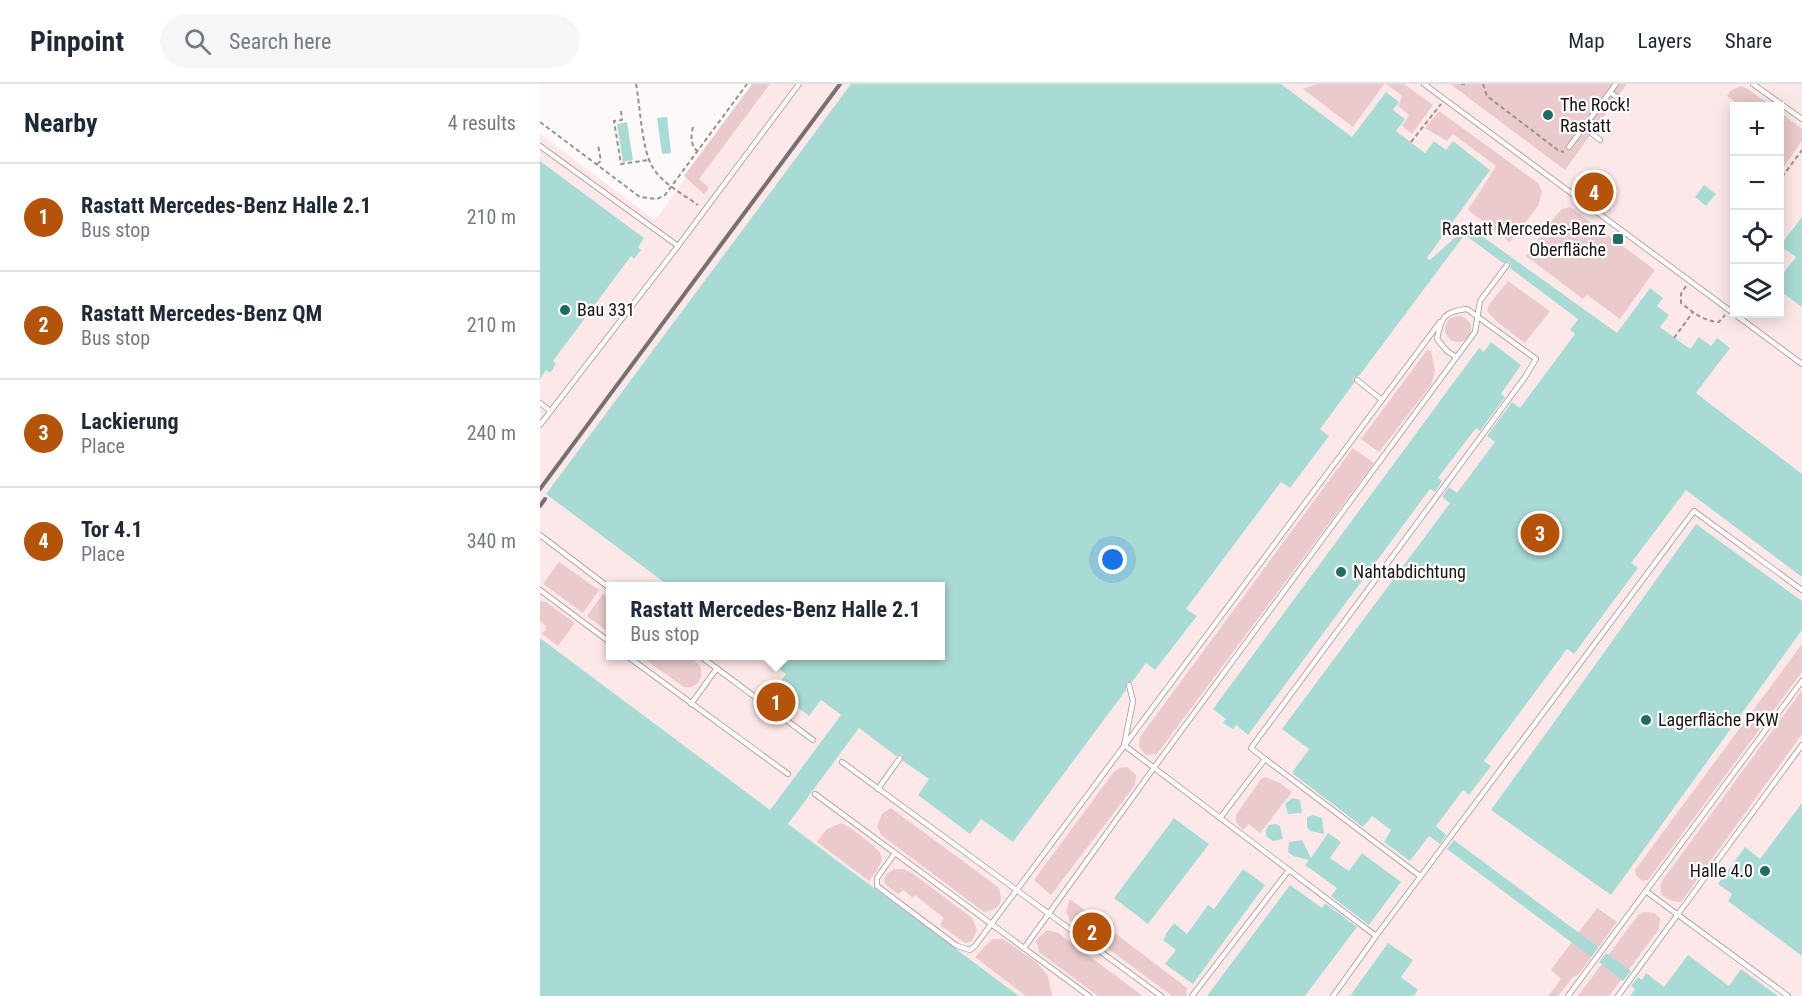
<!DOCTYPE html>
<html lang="en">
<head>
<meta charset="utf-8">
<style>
  body { margin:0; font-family:"Roboto Condensed",sans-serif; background:#f6f6f7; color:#1f2937 }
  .controls { position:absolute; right:18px; top:18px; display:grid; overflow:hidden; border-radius:0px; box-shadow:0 3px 15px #0003 }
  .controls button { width:54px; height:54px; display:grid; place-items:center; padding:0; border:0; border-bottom:2px solid #e0e1e3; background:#fff; color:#1f2937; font:30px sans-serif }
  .you { position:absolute; left:573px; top:476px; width:21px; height:21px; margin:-15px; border:4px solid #fff; border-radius:50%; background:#1a73e8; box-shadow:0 0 0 9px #1a73e833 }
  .badge { display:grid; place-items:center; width:39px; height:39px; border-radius:50%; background:#b45309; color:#fff; font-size:20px; font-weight:700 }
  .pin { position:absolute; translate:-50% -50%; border:3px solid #fff; box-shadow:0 2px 6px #0006 }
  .popup { position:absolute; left:66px; top:498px; width:339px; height:78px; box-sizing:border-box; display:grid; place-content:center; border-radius:0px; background:#fff; filter:drop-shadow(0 2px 4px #0005); font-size:20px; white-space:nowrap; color:#747a83 }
  .popup b { font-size:22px; color:#1f2937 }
  .popup::after { content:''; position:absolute; left:50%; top:100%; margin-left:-12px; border:12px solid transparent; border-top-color:#fff }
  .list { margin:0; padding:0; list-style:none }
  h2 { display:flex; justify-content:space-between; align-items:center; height:78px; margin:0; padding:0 24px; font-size:26px }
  h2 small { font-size:20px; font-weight:400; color:#747a83 }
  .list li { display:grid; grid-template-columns:39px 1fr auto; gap:18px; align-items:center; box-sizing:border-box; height:108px; padding:0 24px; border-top:2px solid #e0e1e3 }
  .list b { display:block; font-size:22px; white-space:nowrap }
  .list p { margin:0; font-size:20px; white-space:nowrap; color:#747a83 }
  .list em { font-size:20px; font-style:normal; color:#747a83 }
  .icon { flex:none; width:33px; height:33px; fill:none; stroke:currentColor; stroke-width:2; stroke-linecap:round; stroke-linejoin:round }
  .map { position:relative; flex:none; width:1262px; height:912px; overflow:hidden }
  header { display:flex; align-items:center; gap:36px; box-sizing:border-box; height:84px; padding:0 30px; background:#fff; border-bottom:2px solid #e0e1e3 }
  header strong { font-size:28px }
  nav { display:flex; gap:33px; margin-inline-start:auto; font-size:21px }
  .search { width:420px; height:54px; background:#f6f6f7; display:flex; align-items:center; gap:15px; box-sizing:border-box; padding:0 21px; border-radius:33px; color:#747a83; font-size:22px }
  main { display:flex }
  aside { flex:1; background:#fff }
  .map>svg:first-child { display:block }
  .built { fill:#fde8e9; fill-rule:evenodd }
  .green { fill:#eacacc }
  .building { fill:#a9dbd5 }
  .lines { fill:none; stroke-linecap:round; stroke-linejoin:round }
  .lane-casing { stroke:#a89193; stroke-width:6 }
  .path { stroke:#989191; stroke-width:2; stroke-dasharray:4.5 3; stroke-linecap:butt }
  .lane { stroke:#fff; stroke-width:4.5 }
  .rail { stroke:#777071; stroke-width:4 }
  .poi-dot { fill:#216b65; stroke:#fff; stroke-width:2 }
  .labels { text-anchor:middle; stroke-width:4.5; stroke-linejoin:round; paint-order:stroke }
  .poi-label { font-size:18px; fill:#1c1314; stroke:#fff; text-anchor:start }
</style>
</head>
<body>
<header>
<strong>Pinpoint</strong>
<div class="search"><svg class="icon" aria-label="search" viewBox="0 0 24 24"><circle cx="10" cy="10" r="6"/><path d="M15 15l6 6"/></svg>Search here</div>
<nav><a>Map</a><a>Layers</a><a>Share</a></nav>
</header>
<main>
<aside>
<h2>Nearby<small>4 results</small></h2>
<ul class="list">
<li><span class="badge">1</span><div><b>Rastatt Mercedes-Benz Halle 2.1</b><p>Bus stop</p></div><em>210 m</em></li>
<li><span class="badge">2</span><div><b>Rastatt Mercedes-Benz QM</b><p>Bus stop</p></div><em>210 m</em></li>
<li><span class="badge">3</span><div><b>Lackierung</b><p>Place</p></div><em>240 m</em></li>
<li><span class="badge">4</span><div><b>Tor 4.1</b><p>Place</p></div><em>340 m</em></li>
</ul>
</aside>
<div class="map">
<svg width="1262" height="912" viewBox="0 0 1262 912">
  <rect width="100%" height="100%" fill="#fef9f9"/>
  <!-- built -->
  <path class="built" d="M216,0h1046v912h-1262v-862l115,86zM1194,22h46v208h-46zM71,502h330v70h-330z"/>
  <!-- green -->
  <g class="green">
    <polygon points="212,0 230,0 159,95 169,104 164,110 144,92"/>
    <polygon points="777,0 844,0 813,43 763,5"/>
    <polygon points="846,0 864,0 893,21 872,50 862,42 869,31 858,22 862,12"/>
    <polygon points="910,0 1087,0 1025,86"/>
    <polygon points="1201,2 1208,5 1232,22 1201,22 1187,12 1191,6"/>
    <polygon points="899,27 998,99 1002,108 998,122 970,158 928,126 956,82 913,50 907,57 885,44"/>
    <polygon points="1240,28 1262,45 1262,57 1240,88"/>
    <polygon points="1030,123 1115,186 1080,235 1047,211 1043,215 986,172 1017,130 1022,125"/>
    <polygon points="968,197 1010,227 985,259 957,238 947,227 950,219"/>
    <circle cx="918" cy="245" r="13"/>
    <polygon points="887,266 891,267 895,287 891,301 839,368 821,355"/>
    <polygon points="813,364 834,379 617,670 606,671 599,663 600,653"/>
    <polygon points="19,478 59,506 43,529 3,500"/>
    <polygon points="63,510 71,516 71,550 47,532"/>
    <polygon points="0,517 6,518 35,539 18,562 1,549 5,547 6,542 0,537"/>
    <polygon points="1262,560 1262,588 1108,796 1102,797 1096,791 1095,786"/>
    <path d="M100,572h47c4,2 9,5 12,9 7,11 -2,25 -15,22z"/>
    <polygon points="1262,606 1262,650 1141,818 1132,817 1122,811 1120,802 1122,797"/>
    <polygon points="587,683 596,691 595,701 511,811 494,796 573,689 579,684"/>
    <polygon points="726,693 740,699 752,708 720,749 709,740 703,746 696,738 696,731 721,695"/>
    <path d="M351,724l107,79c6,15 3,22 -14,25l-103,-77 -4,-9 5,-12z"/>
    <path d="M301,739c9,4 16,10 24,16 22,17 21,20 4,42l-52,-39 10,-13z"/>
    <polygon points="354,785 363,785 372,789 432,834 437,846 432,857 425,859 400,841 404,834 375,811 373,814 363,806 358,810 346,801 344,795 348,789"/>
    <polygon points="530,815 647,904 646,912 632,912 530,836 526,828"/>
    <polygon points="1057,824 1077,838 1039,890 1033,893 1018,912 1008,912 1021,895 1011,886"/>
    <polygon points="1106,828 1114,829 1120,834 1119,845 1069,912 1038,912 1099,830"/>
    <polygon points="507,846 518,849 603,912 558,912 499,868 496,856"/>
    <polygon points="452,855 463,855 496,878 508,892 512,912 486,912 435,873"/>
  </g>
  <!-- building -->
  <g class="building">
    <polygon points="311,0 741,0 812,53 846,8 859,18 853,26 865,35 856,47 885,69 894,57 906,66 913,57 950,86 887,174 890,176 920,149 923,153 819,292 813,294 814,299 780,345 789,352 750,404 741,398 646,525 657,532 615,586 606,579 592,598 586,598 586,606 473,758 441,735 430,750 378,711 389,695 363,677 363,671 360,670 356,672 319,644 248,740 479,912 0,912 0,554 230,726 301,631 281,616 269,632 234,605 246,590 222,572 401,572 401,502 129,502 6,410"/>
    <polygon points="127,33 131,69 122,70 117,34"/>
    <polygon points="87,38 93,76 83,78 77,40"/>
    <polygon points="0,77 104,154 98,163 101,166 94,175 91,172 13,277 16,280 10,289 6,286 0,295"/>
    <polygon points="1164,101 1176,110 1166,122 1155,113"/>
    <polygon points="1262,133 1262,223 1239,206 1239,195 1256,173 1240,162"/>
    <polygon points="928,142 1077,249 1110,204 1123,214 1117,222 1129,231 1120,243 1150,265 1159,253 1171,262 1177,254 1190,264 1156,309 1262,390 1262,493 1146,406 1091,479 1098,484 1034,570 1027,565 944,677 951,682 929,711 923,706 896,742 906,751 900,760 889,752 870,777 844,758 851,746 832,732 823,743 753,690 753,687 769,665 742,645 910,419 902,413 909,403 917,409 955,358 947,352 972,318 980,324 1035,250 1030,246 1038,235 970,184 971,181 969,177 963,179 921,148"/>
    <polygon points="951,258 981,281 961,310 965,313 940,347 936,344 898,394 902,397 895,408 890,405 708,651 696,641 693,645 683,639 686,635 673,625 939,264 944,268"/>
    <polygon points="1156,440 1262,517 1262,546 1071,811 951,726"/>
    <polygon points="752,714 760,716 762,729 748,730 745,720"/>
    <polygon points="1262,719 1262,872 1188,817 1192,810 1178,800 1205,763 1220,775"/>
    <polygon points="773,731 782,734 784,750 770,747 767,743 767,733"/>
    <polygon points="634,734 669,760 608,840 574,814"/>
    <polygon points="736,740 740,742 743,755 733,757 726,752 726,746 729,741"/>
    <polygon points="788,749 801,758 790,774 809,787 822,769 861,798 829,841 791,812 797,804 765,781 769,776 753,772 748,768 749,758 762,756 771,774"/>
    <polygon points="914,756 1058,863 1051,873 907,765"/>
    <polygon points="703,785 725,801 653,900 625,880 636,866 623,856 626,852 625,851 634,839 647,850 668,821 674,825"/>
    <polygon points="750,801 782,824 785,819 817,843 765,912 667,912"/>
    <polygon points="848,859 873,876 861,893 878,906 874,912 810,912"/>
    <polygon points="1066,869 1091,887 1083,897 1059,878"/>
    <polygon points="1148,871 1189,902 1201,885 1238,912 1090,912 1095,905 1091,902 1098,893 1102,896 1106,889 1124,903"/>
  </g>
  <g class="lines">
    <!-- lane casing -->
    <g class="lane-casing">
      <g id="lane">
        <polyline points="884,0 1262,280"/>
        <polyline points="1213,0 1262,35"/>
        <polyline points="1070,8 1087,21"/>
        <polyline points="1044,43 1060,56"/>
        <polyline points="0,62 138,162"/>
        <polyline points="1029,63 1076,0"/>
        <polyline points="817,296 842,316"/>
        <polyline points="0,319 10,327"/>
        <polyline points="0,341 138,162 259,0"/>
        <polyline points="0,451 71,505"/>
        <polyline points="0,506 71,559"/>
        <polyline points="87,572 248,690"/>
        <polyline points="160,572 273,656"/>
        <polyline points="589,601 593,617 584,661 836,852 793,912"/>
        <polyline points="151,620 177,584"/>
        <polyline points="725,675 880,792"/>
        <polyline points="302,678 621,912"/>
        <polyline points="338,705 360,674"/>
        <polyline points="275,710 549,912"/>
        <path d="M680,734l45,-59 -14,-11 274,-371 11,-18 -69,-50c-23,2 -26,9 -30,30l10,12 9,6"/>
        <polyline points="355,769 337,794 337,802 417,862 430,866 435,862 900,238"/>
        <polyline points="1107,808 1248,912"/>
        <polyline points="836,852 1154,427 1262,506"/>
        <polyline points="484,864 613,685 935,248 940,217 967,181"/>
        <polyline points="652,912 749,786"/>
        <polyline points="1028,912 1262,597"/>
        <polyline points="1078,912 1262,661"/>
      </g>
    </g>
    <!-- path -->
    <g class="path">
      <path d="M96,0c4,21 6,66 16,82 9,17 31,28 46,39"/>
      <polyline points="921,0 925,0"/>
      <polyline points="943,0 947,12 1019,67 1024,68"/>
      <polyline points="81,27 82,36 74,37 81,80 108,76"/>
      <polyline points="0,38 100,113 117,115 125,111 207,0"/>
      <path d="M153,43c-2,7 -3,18 4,24"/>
      <polyline points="871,58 901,20"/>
      <polyline points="57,80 61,77 58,61"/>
      <polyline points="1242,93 1262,66"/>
      <path d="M1146,202l-5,8v9c13,10 22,18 38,19l6,-7"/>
      <polyline points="1134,254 1153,228"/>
    </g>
    <!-- lane -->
    <use href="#lane" class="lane"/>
    <!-- rail -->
    <g class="rail">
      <polyline points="0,405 300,0"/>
      <polyline points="0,422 5,415"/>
    </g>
  </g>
  <!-- markers -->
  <g class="poi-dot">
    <circle cx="1008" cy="31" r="6"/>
    <rect x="1072" y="149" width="12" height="12" rx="3"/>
    <circle cx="25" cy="226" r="6"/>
    <circle cx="801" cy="488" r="6"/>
    <circle cx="1106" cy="636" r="6"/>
    <circle cx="1225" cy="787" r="6"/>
  </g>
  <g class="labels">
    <!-- poi labels -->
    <g class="poi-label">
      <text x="1020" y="27">The Rock!<tspan x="1020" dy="21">Rastatt</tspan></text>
      <text x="1066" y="151" text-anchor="end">Rastatt Mercedes-Benz<tspan x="1066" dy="21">Oberfläche</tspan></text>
      <text x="37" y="232">Bau 331</text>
      <text x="813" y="494">Nahtabdichtung</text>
      <text x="1118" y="642">Lagerfläche PKW</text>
      <text x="1213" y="793" text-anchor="end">Halle 4.0</text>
    </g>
  </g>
</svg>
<div class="controls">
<button>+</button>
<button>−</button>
<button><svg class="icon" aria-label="locate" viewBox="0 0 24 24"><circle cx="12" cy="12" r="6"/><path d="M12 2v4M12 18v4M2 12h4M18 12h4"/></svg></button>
<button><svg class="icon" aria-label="layers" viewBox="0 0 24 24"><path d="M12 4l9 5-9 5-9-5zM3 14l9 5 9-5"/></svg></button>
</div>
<div class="you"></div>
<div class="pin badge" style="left:236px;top:618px">1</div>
<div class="popup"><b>Rastatt Mercedes-Benz Halle 2.1</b>Bus stop</div>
<div class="pin badge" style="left:552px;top:848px">2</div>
<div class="pin badge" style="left:1000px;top:449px">3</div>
<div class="pin badge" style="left:1054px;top:108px">4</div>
</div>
</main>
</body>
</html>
